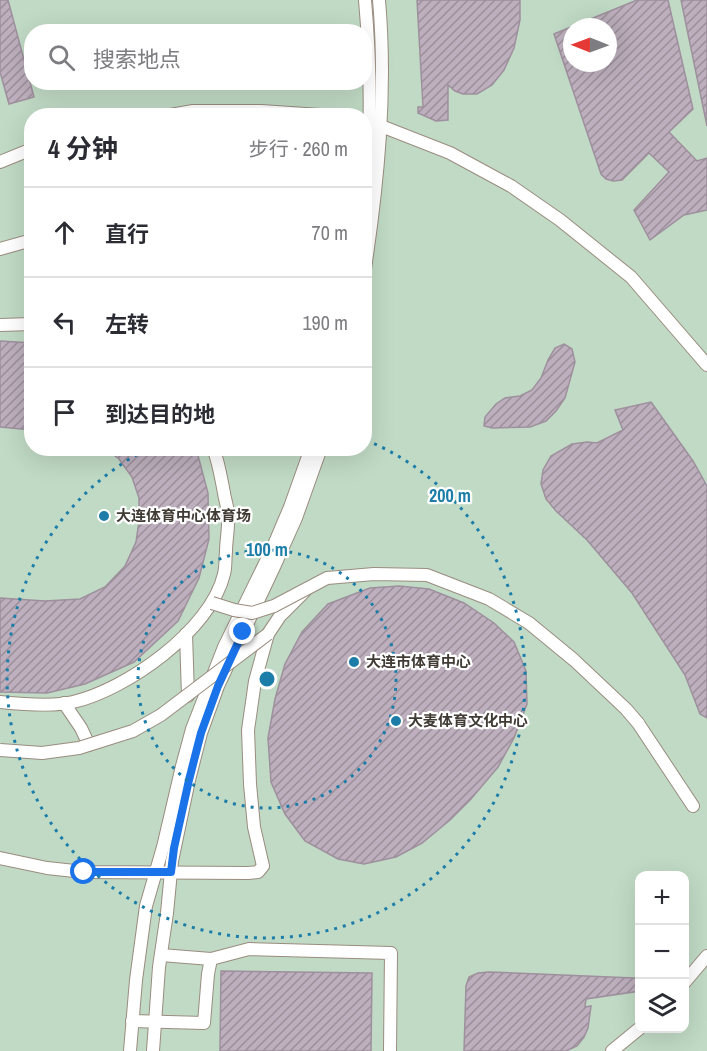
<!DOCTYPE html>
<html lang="zh">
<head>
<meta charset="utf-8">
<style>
  body { margin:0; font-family:"Archivo Narrow","Noto Sans SC",sans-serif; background:#f2f2f3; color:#2b2b33 }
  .controls { position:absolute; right:18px; bottom:18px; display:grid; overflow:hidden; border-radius:12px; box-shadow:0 6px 24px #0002 }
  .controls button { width:54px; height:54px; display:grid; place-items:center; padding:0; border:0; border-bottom:2px solid #e1e1e2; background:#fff; color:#2b2b33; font:30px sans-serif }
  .compass { position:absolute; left:563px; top:18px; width:54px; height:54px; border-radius:50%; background:#fff; box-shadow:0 6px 24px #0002; rotate:271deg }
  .stop { position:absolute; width:18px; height:18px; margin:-14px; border:4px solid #1a73e8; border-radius:50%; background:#fff }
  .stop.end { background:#1a73e8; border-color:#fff; box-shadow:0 2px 6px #0008 }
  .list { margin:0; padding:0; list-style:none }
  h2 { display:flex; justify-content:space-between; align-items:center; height:78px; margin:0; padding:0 24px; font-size:26px }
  h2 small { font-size:20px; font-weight:400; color:#7c7c81 }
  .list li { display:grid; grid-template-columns:39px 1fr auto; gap:18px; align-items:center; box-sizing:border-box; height:90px; padding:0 24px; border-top:2px solid #e1e1e2 }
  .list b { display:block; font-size:22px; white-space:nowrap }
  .list em { font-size:20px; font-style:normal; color:#7c7c81 }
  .icon { flex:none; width:33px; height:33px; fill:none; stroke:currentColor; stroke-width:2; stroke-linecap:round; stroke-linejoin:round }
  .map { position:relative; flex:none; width:707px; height:1051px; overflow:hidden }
  .search { position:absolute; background:#fff; box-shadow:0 6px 24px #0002; left:24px; top:24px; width:348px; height:66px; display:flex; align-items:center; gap:15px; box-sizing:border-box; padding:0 21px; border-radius:24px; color:#7c7c81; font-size:22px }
  .panel { position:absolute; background:#fff; box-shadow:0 6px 24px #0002; left:24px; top:108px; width:348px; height:348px; border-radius:24px }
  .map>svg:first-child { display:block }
  .pitch { fill:#c0dac5; fill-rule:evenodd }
  .building { fill:url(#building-hatch); stroke:#9e909d; stroke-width:1.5; fill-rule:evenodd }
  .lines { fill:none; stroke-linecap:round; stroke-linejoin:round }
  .minor-casing { stroke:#9a8c7f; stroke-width:14 }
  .minor { stroke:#fff; stroke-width:12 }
  .minor-bridge-casing { stroke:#9a8c7f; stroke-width:14; stroke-linecap:butt }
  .minor-bridge { stroke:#fff; stroke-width:12 }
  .route { stroke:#1a73e8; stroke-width:8 }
  .ring { fill:none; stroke:#1c7da9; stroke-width:3; stroke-dasharray:3 6 }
  .poi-dot { fill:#1c7da9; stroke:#fff; stroke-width:2 }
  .labels { text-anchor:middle; stroke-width:4.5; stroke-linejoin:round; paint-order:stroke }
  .poi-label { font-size:15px; font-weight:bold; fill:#413b35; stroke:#fff; text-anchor:start }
  .centre { fill:#1c7da9; stroke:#fff; stroke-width:3 }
  .ring-label { font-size:18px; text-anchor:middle; font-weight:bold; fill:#1c7da9; stroke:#fff; stroke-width:4.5; stroke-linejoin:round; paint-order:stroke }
</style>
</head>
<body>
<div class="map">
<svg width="707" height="1051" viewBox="0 0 707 1051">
  <defs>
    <pattern id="building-hatch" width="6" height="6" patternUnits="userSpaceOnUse" patternTransform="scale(1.5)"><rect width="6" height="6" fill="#bdafbd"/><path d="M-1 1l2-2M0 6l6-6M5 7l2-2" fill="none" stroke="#9b909a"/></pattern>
  </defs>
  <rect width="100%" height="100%" fill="#f6e7d9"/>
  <!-- pitch -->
  <path class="pitch" d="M0,0h707v1051h-707zM572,27h36v36h-36zM32,32h332v50h-332zM32,116h332v332h-332zM640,876h44v152h-44z"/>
  <!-- building -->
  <g class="building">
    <polygon points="0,0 8,0 34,97 9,104 0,72"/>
    <polygon points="417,0 520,0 520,20 514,48 504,70 492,85 477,94 463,94 455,91 448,85 448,120 436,121 418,113 418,107 423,107"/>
    <path d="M637,0h31l25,109 -24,23 28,29 10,-3v52l-23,5 -34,25 -16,-30 35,-38 -20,-19 -27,27 -9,1 -7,-2 -5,-5 -47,-140zM572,27h36v36h-36z"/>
    <polygon points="681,0 707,0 707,126"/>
    <polygon points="0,341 32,343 32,430 0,427"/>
    <polygon points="564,344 572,349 575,362 565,398 556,411 546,421 530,427 492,428 484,426 485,417 496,404 505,398 520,396 532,390 541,378 548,360 555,348"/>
    <polygon points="651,402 693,461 707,486 707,718 700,714 685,675 632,593 587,540 556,511 546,499 541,484 543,470 551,456 572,444 587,442 597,443 623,430 615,410"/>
    <polygon points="105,448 196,448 208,493 209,539 199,578 178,621 134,662 85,684 47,693 0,692 0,598 45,601 80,599 105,587 125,566 136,542 139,521 139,498 132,477 119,459"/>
    <polygon points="399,586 429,589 464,603 494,623 514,642 526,671 527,704 514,738 498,767 471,799 450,820 422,843 396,857 364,864 338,859 305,841 285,814 271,782 268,738 275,699 285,664 302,632 328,604 370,588"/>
    <polygon points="221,971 372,973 371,1051 220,1051"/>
    <polygon points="489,972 634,978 640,981 640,991 586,999 585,1007 591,1006 588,1028 584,1037 577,1046 566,1051 464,1051 466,986 469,977 478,973"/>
  </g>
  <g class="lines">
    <!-- minor casing -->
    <g class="minor-casing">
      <g id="minor">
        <polyline points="165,116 193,111 261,111 335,116"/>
        <polyline points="364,122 381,126 450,153 511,186 560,220 631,277 707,365"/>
        <polyline points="0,162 32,149"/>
        <path d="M364,205c8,-68 7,-137 1,-205"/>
        <polyline points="0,249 32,240"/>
        <path d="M364,275c14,-91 23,-183 15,-275"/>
        <polyline points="0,325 32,324"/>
        <polyline points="186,634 188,696"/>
        <path d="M0,702c20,2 54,5 73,0 53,-12 138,-72 151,-128 2,-7 1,-15 2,-22 0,-12 3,-25 2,-37 0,-7 -3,-15 -4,-22 -3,-15 -5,-30 -11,-45"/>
        <polyline points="64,703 81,728 89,745"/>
        <polyline points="638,723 693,806"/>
        <polyline points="0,858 47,868 84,872 248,873 258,872 263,866 254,827 250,784 248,730 255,681 268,634 280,616 305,591"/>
        <polyline points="161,955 211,959 249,949 391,953 390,1051"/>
        <polyline points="684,983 707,956"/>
        <polyline points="132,1021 204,1023 208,974 211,959"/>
        <polyline points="130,1051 136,980 146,906 163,847 182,766 192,729 224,647 273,547 290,507 311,448"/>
        <polyline points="153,1051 159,967 167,913 172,861 189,780 201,733 218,686 274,567 296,518 321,448"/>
        <polyline points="612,1051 640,1028"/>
      </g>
    </g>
    <!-- minor -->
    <use href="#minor" class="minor"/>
    <!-- minor-bridge casing -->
    <g class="minor-bridge-casing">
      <g id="minor-bridge">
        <polyline points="212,603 234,610 252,613 274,606 327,578 374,574 427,575 489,599 529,623 574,660 626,709 638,723"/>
        <polyline points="0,750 42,753 79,748 133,731 161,715 268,634"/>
      </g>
    </g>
    <!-- minor-bridge -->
    <use href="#minor-bridge" class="minor-bridge"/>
  </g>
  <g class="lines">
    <!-- route -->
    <polyline class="route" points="84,872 171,872 174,848 189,780 201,733 218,686 243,632"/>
  </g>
  <!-- distance rings -->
  <g class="ring">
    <circle cx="267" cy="679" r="129"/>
    <path d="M366 440A259 259 0 1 1 147 449"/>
  </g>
  <!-- markers -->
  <g class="poi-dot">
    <circle cx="104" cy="516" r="6"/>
    <circle cx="354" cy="662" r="6"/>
    <circle cx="396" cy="721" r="6"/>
  </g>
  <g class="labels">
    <!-- poi labels -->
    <g class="poi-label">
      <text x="116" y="521">大连体育中心体育场</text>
      <text x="366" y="667">大连市体育中心</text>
      <text x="408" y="726">大麦体育文化中心</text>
    </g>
  </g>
  <circle cx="267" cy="679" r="9" class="centre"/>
  <g class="ring-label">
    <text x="450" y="502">200 m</text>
    <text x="267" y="556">100 m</text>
  </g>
</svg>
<div class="controls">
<button>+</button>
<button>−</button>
<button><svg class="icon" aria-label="layers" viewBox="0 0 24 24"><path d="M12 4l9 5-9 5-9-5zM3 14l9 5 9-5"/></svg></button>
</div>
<svg class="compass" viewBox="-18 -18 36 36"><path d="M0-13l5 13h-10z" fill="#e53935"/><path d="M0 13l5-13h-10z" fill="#7c7c81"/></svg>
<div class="stop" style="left:84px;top:872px"></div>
<div class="stop end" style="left:243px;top:632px"></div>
<div class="search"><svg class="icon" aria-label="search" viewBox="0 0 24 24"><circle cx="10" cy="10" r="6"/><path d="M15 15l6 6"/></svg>搜索地点</div>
<section class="panel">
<h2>4 分钟<small>步行 · 260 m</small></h2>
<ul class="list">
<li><svg class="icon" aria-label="ahead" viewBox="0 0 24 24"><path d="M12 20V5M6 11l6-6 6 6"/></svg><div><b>直行</b></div><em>70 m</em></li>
<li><svg class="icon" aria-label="left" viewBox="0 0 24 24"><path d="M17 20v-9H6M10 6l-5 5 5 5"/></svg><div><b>左转</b></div><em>190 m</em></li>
<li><svg class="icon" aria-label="arrive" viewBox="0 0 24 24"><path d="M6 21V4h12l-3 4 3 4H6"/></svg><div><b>到达目的地</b></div></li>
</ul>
</section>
</div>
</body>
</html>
